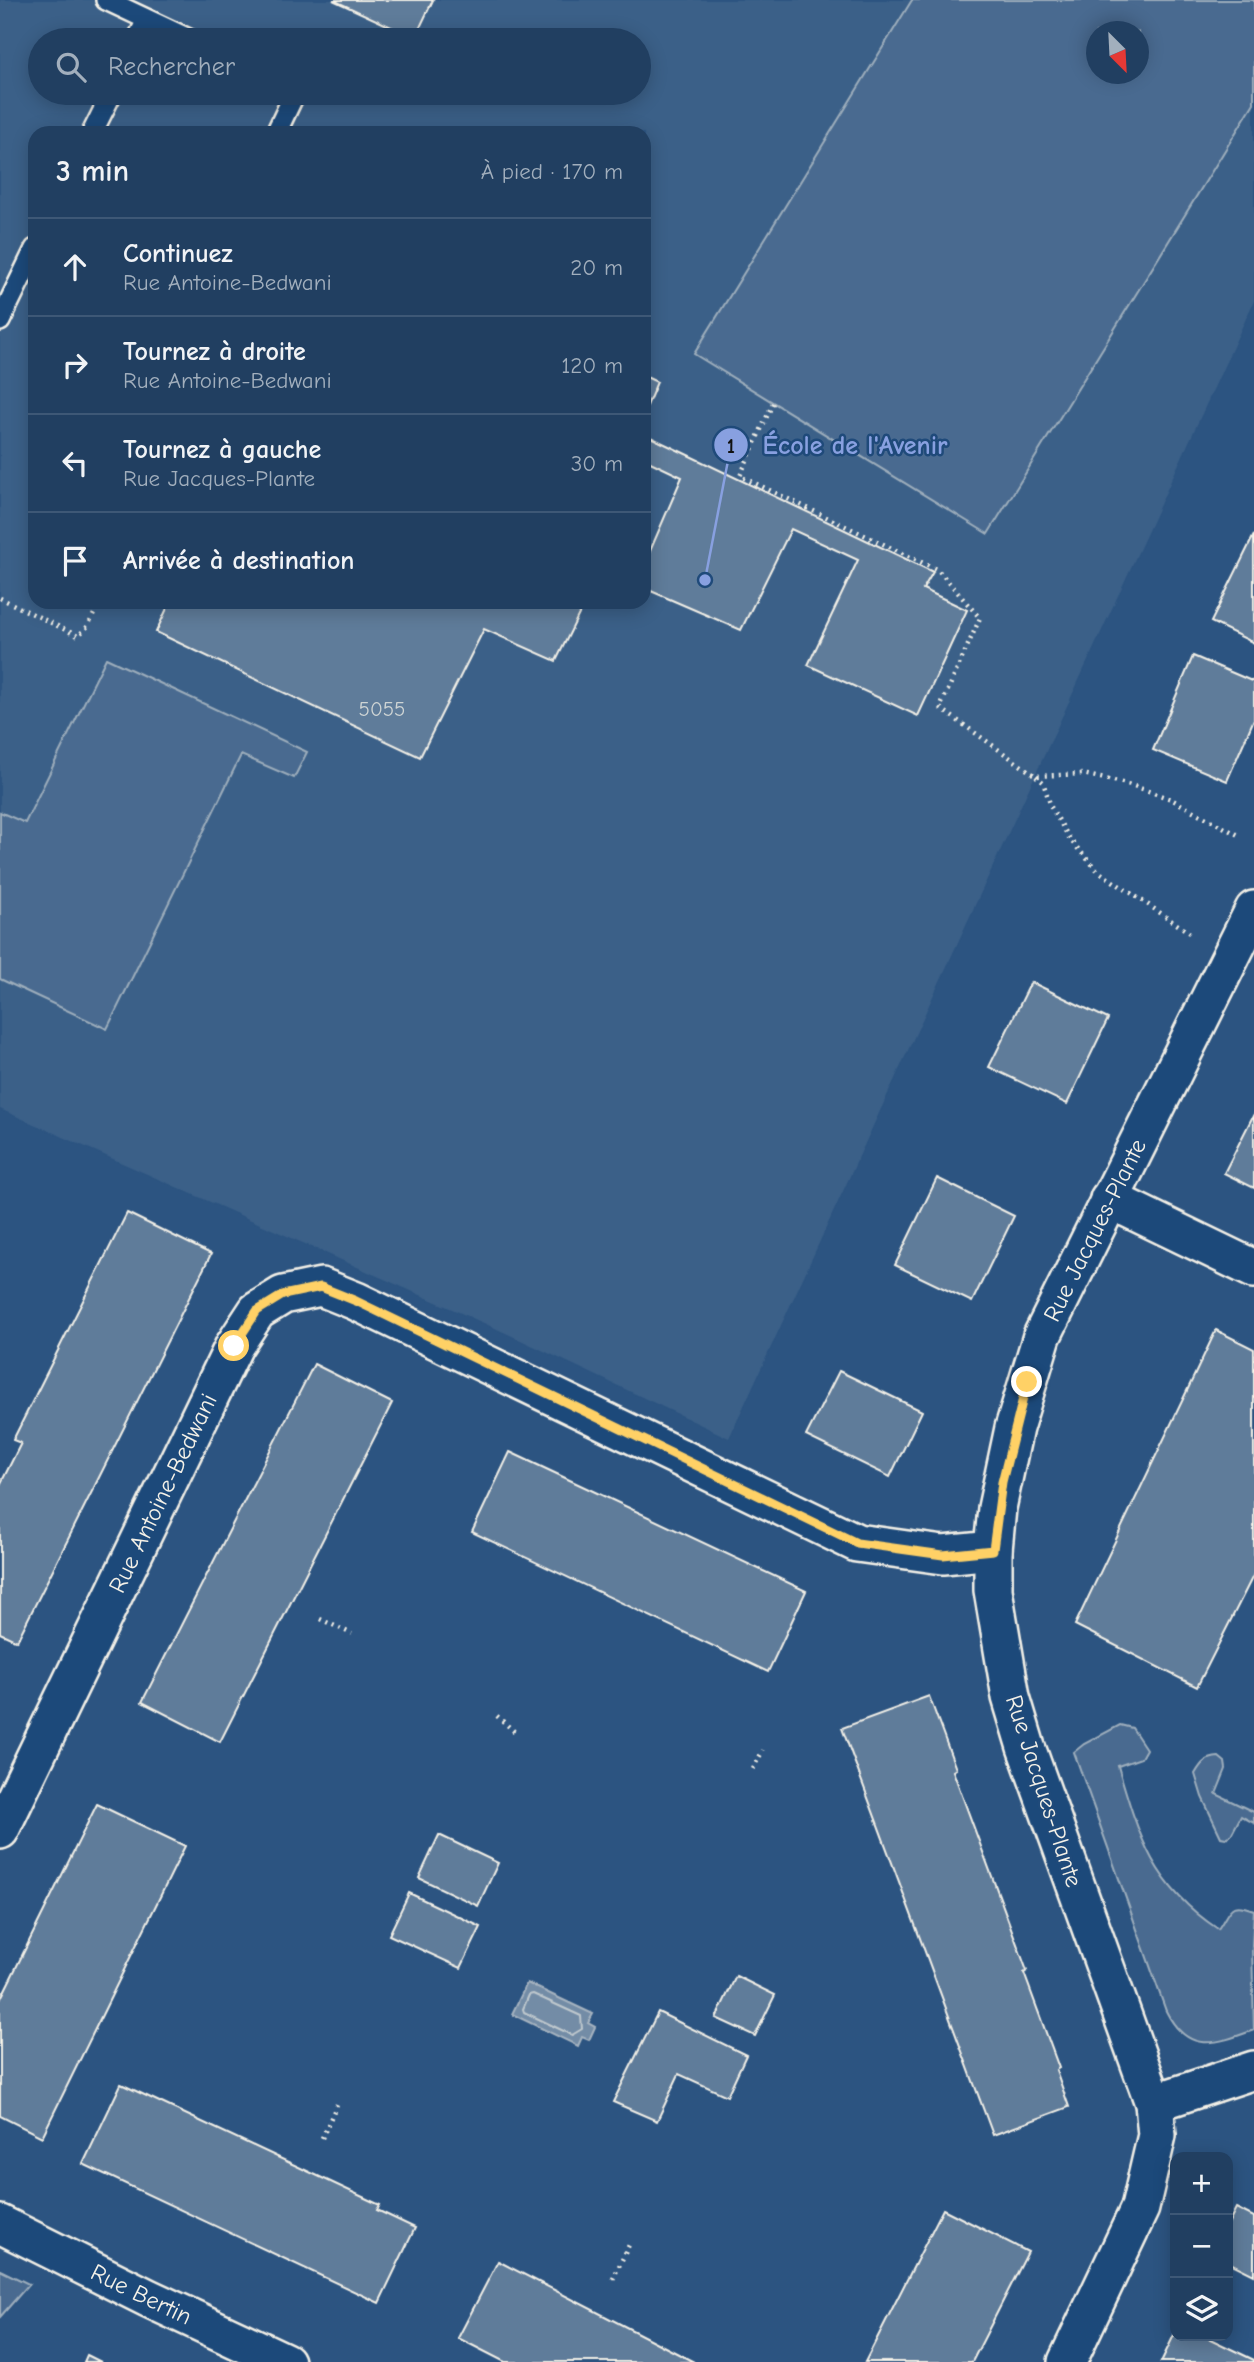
<!DOCTYPE html>
<html lang="fr">
<head>
<meta charset="utf-8">
<style>
  body { margin:0; font-family:"Comic Neue",sans-serif; background:#294667; color:#f1f3f6 }
  .controls { position:absolute; right:21px; bottom:21px; display:grid; overflow:hidden; border-radius:14px; box-shadow:0 4px 18px #0003 }
  .controls button { width:63px; height:63px; display:grid; place-items:center; padding:0; border:0; border-bottom:2px solid #3e5876; background:#213f61; color:#f1f3f6; font:35px sans-serif }
  .compass { position:absolute; left:1086px; top:21px; width:63px; height:63px; border-radius:50%; background:#213f61; box-shadow:0 4px 18px #0003; rotate:156deg }
  .stop { position:absolute; width:21px; height:21px; margin:-16px; border:5px solid #ffd166; border-radius:50%; background:#fff }
  .stop.end { background:#ffd166; border-color:#fff; box-shadow:0 2px 7px #0008 }
  .list { margin:0; padding:0; list-style:none }
  h2 { display:flex; justify-content:space-between; align-items:center; height:91px; margin:0; padding:0 28px; font-size:30px }
  h2 small { font-size:23px; font-weight:400; color:#a2afbd }
  .list li { display:grid; grid-template-columns:46px 1fr auto; gap:21px; align-items:center; box-sizing:border-box; height:98px; padding:0 28px; border-top:2px solid #3e5876 }
  .list b { display:block; font-size:26px; white-space:nowrap }
  .list p { margin:0; font-size:23px; white-space:nowrap; color:#a2afbd }
  .list em { font-size:23px; font-style:normal; color:#a2afbd }
  .icon { flex:none; width:38px; height:38px; fill:none; stroke:currentColor; stroke-width:2; stroke-linecap:round; stroke-linejoin:round }
  .map { position:relative; flex:none; width:1254px; height:2362px; overflow:hidden }
  .search { position:absolute; background:#213f61; box-shadow:0 4px 18px #0003; left:28px; top:28px; width:623px; height:77px; display:flex; align-items:center; gap:18px; box-sizing:border-box; padding:0 24px; border-radius:38px; color:#a2afbd; font-size:26px }
  .panel { position:absolute; background:#213f61; box-shadow:0 4px 18px #0003; left:28px; top:126px; width:623px; height:483px; border-radius:21px }
  .map>svg:first-child { display:block }
  .built { fill:#3b6088; fill-rule:evenodd }
  .green { fill:#496b90; stroke:#9eaebc; stroke-width:2; fill-rule:evenodd }
  .water { fill:#738ca6; stroke:#a7b4c0; stroke-width:2 }
  .lines { fill:none; stroke-linecap:round; stroke-linejoin:round }
  .shore { stroke:#c0c9ce; stroke-width:2 }
  .building { fill:#5e7b9a; stroke:#f4f1e8; stroke-width:2 }
  .service-casing { stroke:#f4f1e8; stroke-width:24 }
  .minor-casing { stroke:#f4f1e8; stroke-width:42 }
  .path { stroke:#f4f1e8; stroke-width:4.5; stroke-dasharray:2 5; stroke-linecap:butt }
  .service { stroke:#1f4a7a; stroke-width:19 }
  .minor { stroke:#1f4a7a; stroke-width:37 }
  .route { stroke:#ffd166; stroke-width:9 }
  .labels { text-anchor:middle; stroke-width:5; stroke-linejoin:round; paint-order:stroke }
  .number-label { font-size:21px; fill:#ced4d4 }
  .street-label { font-size:24px; fill:#f4f1e8; stroke:#1f4a7a }
  .leader { fill:none; stroke:#88a0e0; stroke-width:2.5 }
  .callout-dot { fill:#88a0e0; stroke:#1f4a7a; stroke-width:2.5 }
  .mark-label { font-size:21px; text-anchor:middle; font-weight:bold; fill:#111 }
  .callout-label { font-size:26px; text-anchor:middle; font-weight:bold; fill:#88a0e0; stroke:#1f4a7a; stroke-width:5; stroke-linejoin:round; paint-order:stroke }
</style>
</head>
<body>
<div class="map">
<svg width="1254" height="2362" viewBox="0 0 1254 2362">
  <rect width="100%" height="100%" fill="#2c5481"/>
  <filter id="ink" filterUnits="userSpaceOnUse"><feTurbulence type="fractalNoise" baseFrequency=".0143" numOctaves="2"/><feDisplacementMap in="SourceGraphic" scale="14" xChannelSelector="R" yChannelSelector="G"/><feConvolveMatrix kernelMatrix="1 2 1 2 8 2 1 2 1" color-interpolation-filters="sRGB"/></filter>
  <g filter="url(#ink)">
    <!-- built -->
    <path class="built" d="M0,0h1254v301l-525,1137 -234,-110 -495,-219zM1096,32h42v42h-42zM40,40h599v53h-599zM35,133h609v469h-609z"/>
    <!-- green -->
    <g class="green">
      <path d="M912,0h342v103l-266,431 -294,-180zM1096,32h42v42h-42z"/>
      <polygon points="106,658 307,752 294,778 241,755 107,1029 0,979 0,812 25,823"/>
      <path d="M1120,1725l12,3 14,21 -5,9 -23,8c21,71 35,120 100,163 13,-19 10,-29 36,-19l-2,36 2,84c-38,14 -66,25 -88,-19l-92,-259 10,-8z"/>
      <path d="M1219,1757l6,5 1,7 -10,25 38,18v11l-13,-7 -10,19 -5,3 -5,-1 -19,-40 -7,-23c7,-12 11,-16 24,-17z"/>
      <polygon points="0,2270 29,2284 0,2317"/>
    </g>
    <!-- water -->
    <polygon class="water" points="527,1983 593,2014 588,2023 595,2027 589,2040 582,2037 578,2046 512,2014"/>
    <g class="lines">
      <!-- shore -->
      <polygon class="shore" points="533,1994 581,2016 582,2029 572,2035 524,2012 523,2009 529,1995"/>
    </g>
    <!-- building -->
    <g class="building">
      <polygon points="333,0 433,0 415,38"/>
      <polygon points="644,376 657,382 644,413"/>
      <polygon points="644,434 933,572 923,589 967,610 918,716 808,665 858,560 791,529 741,630 644,588 644,565 682,477 644,459"/>
      <polygon points="1254,535 1254,643 1211,622"/>
      <polygon points="170,602 585,602 556,661 484,629 420,757 156,632"/>
      <polygon points="1193,656 1254,682 1254,719 1227,781 1153,750"/>
      <polygon points="1031,982 1108,1019 1067,1104 989,1067"/>
      <polygon points="1254,1114 1254,1188 1224,1173"/>
      <polygon points="937,1178 1014,1216 972,1302 895,1265"/>
      <polygon points="127,1213 211,1254 17,1641 0,1633 0,1485 21,1443 13,1440"/>
      <polygon points="1216,1330 1254,1349 1254,1574 1197,1687 1075,1625"/>
      <polygon points="314,1364 392,1403 220,1742 142,1702"/>
      <polygon points="839,1371 922,1411 890,1477 806,1436"/>
      <polygon points="510,1452 806,1591 768,1672 472,1532"/>
      <polygon points="929,1696 956,1769 953,1771 1027,1971 1024,1973 1059,2068 1056,2070 1069,2107 993,2135 842,1728"/>
      <polygon points="97,1804 185,1846 42,2137 0,2116 0,2000"/>
      <polygon points="439,1835 498,1863 478,1906 419,1878"/>
      <polygon points="409,1893 481,1927 461,1968 389,1935"/>
      <polygon points="736,1976 775,1995 755,2036 716,2018"/>
      <polygon points="658,2012 746,2055 727,2096 679,2074 657,2121 613,2102"/>
      <polygon points="121,2084 380,2205 377,2210 415,2228 379,2303 83,2164"/>
      <polygon points="1236,2208 1254,2217 1254,2275 1228,2262 1228,2224"/>
      <polygon points="943,2209 1028,2252 972,2362 865,2362"/>
      <polygon points="498,2261 694,2362 505,2362 458,2338"/>
      <polygon points="1175,2333 1175,2336 1204,2336 1254,2360 1254,2362 1161,2362"/>
      <polygon points="87,2355 101,2362 84,2362"/>
    </g>
    <g class="lines">
      <!-- service casing -->
      <g class="service-casing">
        <g id="service">
          <polyline points="106,0 191,40"/>
          <polyline points="137,40 147,20"/>
          <polyline points="92,133 112,93"/>
          <polyline points="276,133 295,93"/>
          <polyline points="0,321 35,249"/>
        </g>
      </g>
      <!-- minor casing -->
      <g class="minor-casing">
        <g id="minor">
          <polyline points="1109,1199 1254,1269"/>
          <path id="s1" d="M0,1830l234,-484 23,-35 26,-16 38,-8 35,14 501,242 86,12 50,-5"/>
          <polyline points="1154,2103 1254,2070"/>
          <path id="s2" d="M0,2224l148,74 137,64"/>
          <path id="s3" d="M1067,2362l73,-154 17,-73 -3,-32 -128,-356 -15,-50 -18,-107v-40l4,-42 17,-80 28,-92 212,-426"/>
        </g>
      </g>
      <!-- path -->
      <g class="path">
        <polyline points="773,403 740,476 938,570 980,618 940,708 1036,776 1083,774 1131,785 1171,799 1240,836"/>
        <polyline points="0,598 78,636 88,626 100,602"/>
        <polyline points="1036,776 1043,782 1051,807 1071,841 1098,871 1193,935"/>
        <polyline points="320,1619 352,1634"/>
        <polyline points="497,1716 516,1733"/>
        <polyline points="753,1769 763,1750"/>
        <polyline points="322,2138 337,2104"/>
        <polyline points="613,2279 629,2245"/>
      </g>
      <!-- service -->
      <use href="#service" class="service"/>
      <!-- minor -->
      <use href="#minor" class="minor"/>
    </g>
  </g>
  <g class="lines" filter="url(#ink)">
    <!-- route -->
    <polyline class="route" points="234,1346 257,1311 283,1295 321,1287 356,1301 857,1543 943,1555 993,1550 1002,1482 1027,1382"/>
  </g>
  <g class="labels">
    <!-- number labels -->
    <g class="number-label">
      <text x="382" y="716">5055</text>
    </g>
    <!-- street labels -->
    <g class="street-label">
      <text dy="8" stroke="none"><textPath href="#s3" startOffset="1195">Rue Jacques-Plante</textPath></text>
      <text dy="8" stroke="none"><textPath href="#s1" startOffset="374">Rue Antoine-Bedwani</textPath></text>
      <text transform="translate(1044 1791) rotate(72)" y="8">Rue Jacques-Plante</text>
      <text dy="8" stroke="none"><textPath href="#s2" startOffset="158">Rue Bertin</textPath></text>
    </g>
  </g>
  <!-- callouts -->
  <path class="leader" d="M705 580L731 445"/>
  <g class="callout-dot">
    <circle cx="705" cy="580" r="7"/>
    <circle cx="731" cy="445" r="18"/>
  </g>
  <g class="mark-label">
    <text x="731" y="453">1</text>
  </g>
  <g class="callout-label">
    <text x="855" y="454">École de l'Avenir</text>
  </g>
</svg>
<div class="controls">
<button>+</button>
<button>−</button>
<button><svg class="icon" aria-label="layers" viewBox="0 0 24 24"><path d="M12 4l9 5-9 5-9-5zM3 14l9 5 9-5"/></svg></button>
</div>
<svg class="compass" viewBox="-18 -18 36 36"><path d="M0-13l5 13h-10z" fill="#e53935"/><path d="M0 13l5-13h-10z" fill="#a2afbd"/></svg>
<div class="stop" style="left:234px;top:1346px"></div>
<div class="stop end" style="left:1027px;top:1382px"></div>
<div class="search"><svg class="icon" aria-label="search" viewBox="0 0 24 24"><circle cx="10" cy="10" r="6"/><path d="M15 15l6 6"/></svg>Rechercher</div>
<section class="panel">
<h2>3 min<small>À pied · 170 m</small></h2>
<ul class="list">
<li><svg class="icon" aria-label="ahead" viewBox="0 0 24 24"><path d="M12 20V5M6 11l6-6 6 6"/></svg><div><b>Continuez</b><p>Rue Antoine-Bedwani</p></div><em>20 m</em></li>
<li><svg class="icon" aria-label="right" viewBox="0 0 24 24"><path d="M7 20v-9h11M14 6l5 5-5 5"/></svg><div><b>Tournez à droite</b><p>Rue Antoine-Bedwani</p></div><em>120 m</em></li>
<li><svg class="icon" aria-label="left" viewBox="0 0 24 24"><path d="M17 20v-9H6M10 6l-5 5 5 5"/></svg><div><b>Tournez à gauche</b><p>Rue Jacques-Plante</p></div><em>30 m</em></li>
<li><svg class="icon" aria-label="arrive" viewBox="0 0 24 24"><path d="M6 21V4h12l-3 4 3 4H6"/></svg><div><b>Arrivée à destination</b></div></li>
</ul>
</section>
</div>
</body>
</html>
